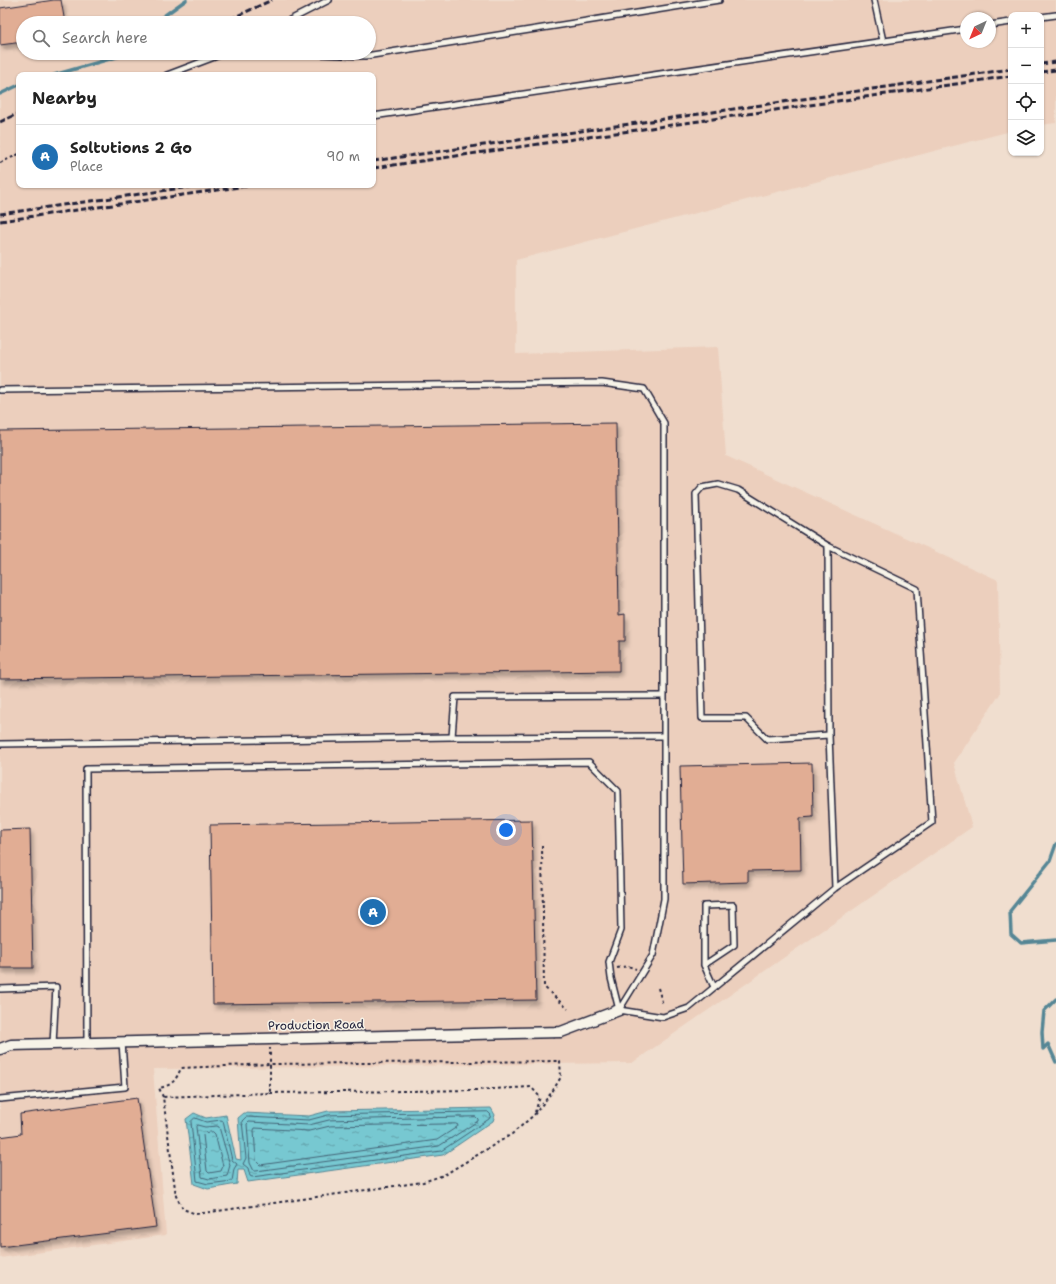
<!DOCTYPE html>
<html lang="en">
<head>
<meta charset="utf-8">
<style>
  body { margin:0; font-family:"Shantell Sans",sans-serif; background:#f2f2f2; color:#222 }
  .controls { position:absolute; right:12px; top:12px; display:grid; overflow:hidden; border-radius:8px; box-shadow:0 1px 3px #0004 }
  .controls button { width:36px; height:36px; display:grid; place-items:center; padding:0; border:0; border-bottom:1px solid #e0e0e0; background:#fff; color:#222; font:20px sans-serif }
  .compass { position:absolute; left:960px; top:12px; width:36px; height:36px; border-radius:50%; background:#fff; box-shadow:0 1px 3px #0004; rotate:223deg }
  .you { position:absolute; left:506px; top:830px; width:14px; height:14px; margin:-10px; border:3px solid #fff; border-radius:50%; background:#1a73e8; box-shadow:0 0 0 6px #1a73e833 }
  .badge { display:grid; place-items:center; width:26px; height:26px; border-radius:50%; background:#1f6fb2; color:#fff; font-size:13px; font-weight:700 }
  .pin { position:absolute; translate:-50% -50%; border:2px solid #fff; box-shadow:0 1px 4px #0006 }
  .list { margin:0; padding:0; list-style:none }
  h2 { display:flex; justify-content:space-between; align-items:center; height:52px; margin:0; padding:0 16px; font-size:17px }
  h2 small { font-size:13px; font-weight:400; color:#767676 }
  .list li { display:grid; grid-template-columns:26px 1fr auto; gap:12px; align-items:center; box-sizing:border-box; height:64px; padding:0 16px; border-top:1px solid #e0e0e0 }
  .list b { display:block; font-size:15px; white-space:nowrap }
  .list p { margin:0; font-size:13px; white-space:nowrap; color:#767676 }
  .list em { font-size:13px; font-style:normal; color:#767676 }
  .icon { flex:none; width:22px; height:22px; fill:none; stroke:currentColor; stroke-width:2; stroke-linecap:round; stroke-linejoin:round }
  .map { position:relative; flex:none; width:1056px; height:1284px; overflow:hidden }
  .search { position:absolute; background:#fff; box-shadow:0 1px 3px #0004; left:16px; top:16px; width:360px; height:44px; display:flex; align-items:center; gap:10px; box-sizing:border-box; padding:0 14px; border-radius:22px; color:#767676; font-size:15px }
  .panel { position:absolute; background:#fff; box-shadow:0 1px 3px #0004; left:16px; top:72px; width:360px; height:116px; border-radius:8px }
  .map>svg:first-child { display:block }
  .built { fill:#eccfbd; fill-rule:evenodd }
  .water { fill:url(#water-ripples); stroke:#558695 }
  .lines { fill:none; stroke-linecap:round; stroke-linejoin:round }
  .shore { stroke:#446477; stroke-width:1 }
  .stream { stroke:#558695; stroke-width:3.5 }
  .building { fill:#e1ad94; stroke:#22223b; filter:url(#shadow) }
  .lane-casing { stroke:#22223b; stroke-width:8 }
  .street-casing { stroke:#22223b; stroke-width:13 }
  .path { stroke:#22223b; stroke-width:2; stroke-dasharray:3 3; stroke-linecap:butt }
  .lane { stroke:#f7f3e8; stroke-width:5 }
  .street { stroke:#f7f3e8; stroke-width:10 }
  .rail { stroke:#22223b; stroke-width:3; stroke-dasharray:6 3; stroke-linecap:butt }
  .labels { text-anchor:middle; stroke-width:3; stroke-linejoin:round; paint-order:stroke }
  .street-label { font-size:12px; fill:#22223b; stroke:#f7f3e8 }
</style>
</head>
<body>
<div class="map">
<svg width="1056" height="1284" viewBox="0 0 1056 1284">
  <defs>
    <pattern id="water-ripples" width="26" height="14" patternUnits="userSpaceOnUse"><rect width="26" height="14" fill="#77c8d1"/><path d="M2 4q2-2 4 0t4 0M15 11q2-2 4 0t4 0" fill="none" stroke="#61a2ab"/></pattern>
    <filter id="shadow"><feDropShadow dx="2.5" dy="4.5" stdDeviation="2" flood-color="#0004"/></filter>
  </defs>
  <rect width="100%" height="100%" fill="#f0decf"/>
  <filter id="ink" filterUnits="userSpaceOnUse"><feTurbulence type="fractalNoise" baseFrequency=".025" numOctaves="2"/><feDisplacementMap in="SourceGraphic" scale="8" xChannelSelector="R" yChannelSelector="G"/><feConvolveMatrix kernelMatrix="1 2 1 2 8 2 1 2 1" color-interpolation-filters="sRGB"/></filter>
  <g filter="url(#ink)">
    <!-- built -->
    <path class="built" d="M0,0h1056v123l-15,2v-110h-30v116l-495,129v94l202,-7 8,109 272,124 2,114 -46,69 18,64 -340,236 -479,6 13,166 -166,23zM966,18h24v24h-24zM23,23h346v30h-346zM19,75h354v110h-354z"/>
    <!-- water -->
    <polygon class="water" points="491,1108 495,1115 493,1121 443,1155 248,1182 244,1170 238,1170 237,1184 208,1189 194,1184 186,1119 194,1113 206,1118 226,1115 236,1159 241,1160 238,1118 244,1113 309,1116 328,1111"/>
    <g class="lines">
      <!-- shore -->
      <g class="shore">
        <polygon points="488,1112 491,1115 489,1119 441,1151 252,1177 250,1176 248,1168 243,1164 246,1158 242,1121 246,1117 309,1120 328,1115"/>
        <polygon points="476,1117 478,1119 478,1121 439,1146 256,1171 254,1171 250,1163 247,1124 249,1122 309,1125 329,1120"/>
        <polygon points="195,1118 206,1122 221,1120 223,1121 232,1160 237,1164 234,1169 232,1181 208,1184 197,1181 191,1122"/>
        <polygon points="456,1124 458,1125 457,1127 437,1140 260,1165 256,1161 254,1130 255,1128 309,1131 330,1126"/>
        <polygon points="197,1125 205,1127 217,1126 219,1127 230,1165 227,1176 209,1179 202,1177 196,1127"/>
        <polygon points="213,1132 215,1134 223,1166 221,1171 209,1173 207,1171 203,1135 205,1133"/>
      </g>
      <!-- stream -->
      <g class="stream">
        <polyline points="154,23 186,0"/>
        <polyline points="54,75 120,56 122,53"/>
        <polyline points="0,94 19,85"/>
        <polyline points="1056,844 1050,861 1010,911 1011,934 1021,943 1056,940"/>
        <polyline points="1056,999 1044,1011 1042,1032 1043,1049 1048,1044 1056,1062"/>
      </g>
    </g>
    <!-- building -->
    <g class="building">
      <polygon points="54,0 61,0 65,23 23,23 23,42 0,45 0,8"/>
      <polygon points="616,423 619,615 625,614 625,641 619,641 619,671 0,679 0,431"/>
      <polygon points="812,763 813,817 800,818 801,870 748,871 748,882 683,884 680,766"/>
      <polygon points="532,820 536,1000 213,1004 210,825"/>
      <polygon points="30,829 33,968 0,968 0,830"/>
      <polygon points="137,1098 156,1227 0,1247 0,1137 21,1134 20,1114"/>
    </g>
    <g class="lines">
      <!-- lane casing -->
      <g class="lane-casing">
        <g id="lane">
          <polyline points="874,0 883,41"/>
          <polyline points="1041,17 1056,15"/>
          <polyline points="284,23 329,0"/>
          <polyline points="990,25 1011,22"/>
          <polyline points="296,53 366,56 719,0"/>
          <polyline points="167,75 225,53"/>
          <polyline points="373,116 966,29"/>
          <polyline points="0,390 602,383 644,389 664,423 664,899 653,955 619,1010"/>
          <polyline points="828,546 738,490 718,484 702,487 696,494 702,718 746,718 767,739 829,735"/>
          <polyline points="452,737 455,697 663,696"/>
          <polyline points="0,744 452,737 663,736"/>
          <polyline points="704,965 704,906 733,905 734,945 704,965 714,987"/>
          <polyline points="0,989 56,987 53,1044"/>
          <polyline points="619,1010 663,1017 689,1008 835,888 932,822 917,589 828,546 829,735 835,888"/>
          <polyline points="87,1043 86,769 589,762 618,791 621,930 609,962 611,978 619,1010"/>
          <polyline points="0,1099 125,1087 122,1042"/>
        </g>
      </g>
      <!-- street casing -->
      <g class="street-casing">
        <polyline id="street" points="0,1049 11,1045 561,1032 619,1010"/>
      </g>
      <!-- path -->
      <g class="path">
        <polyline points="0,163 19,154"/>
        <polyline points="542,845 544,987 568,1009"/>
        <polyline points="617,968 628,966 636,969"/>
        <polyline points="658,988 663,1005"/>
        <polyline points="270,1093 475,1090 531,1087 540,1097 535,1112"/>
        <path d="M163,1097l-4,-9c14,-3 17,-8 22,-20l89,-4 290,-3 1,16 -9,15 -18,23 -22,19 -68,41 -21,7 -227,32 -13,-5 -7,-13 -13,-99 107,-4v-45"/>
      </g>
      <!-- lane -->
      <use href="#lane" class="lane"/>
      <!-- street -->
      <use href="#street" class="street"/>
      <!-- rail -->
      <g class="rail">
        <polyline points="222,23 272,0"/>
        <polyline points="1041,64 1056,62"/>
        <polyline points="1041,72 1056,70"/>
        <polyline points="0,122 19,113"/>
        <polyline points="373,161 1011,69"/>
        <polyline points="373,168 1011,76"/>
        <polyline points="0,214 203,185"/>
        <polyline points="0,221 253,185"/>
      </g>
    </g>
  </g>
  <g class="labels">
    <!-- street labels -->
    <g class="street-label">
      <text transform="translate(316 1025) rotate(-1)" y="4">Production Road</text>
    </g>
  </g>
</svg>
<div class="controls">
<button>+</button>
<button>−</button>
<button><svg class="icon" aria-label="locate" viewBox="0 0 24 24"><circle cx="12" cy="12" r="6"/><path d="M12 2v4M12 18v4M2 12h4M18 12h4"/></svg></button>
<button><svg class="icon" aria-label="layers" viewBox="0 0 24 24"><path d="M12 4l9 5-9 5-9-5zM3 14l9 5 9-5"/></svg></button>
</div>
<svg class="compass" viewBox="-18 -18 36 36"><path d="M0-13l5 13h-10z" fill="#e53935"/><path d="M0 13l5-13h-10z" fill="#767676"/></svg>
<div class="you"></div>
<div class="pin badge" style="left:373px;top:912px">A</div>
<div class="search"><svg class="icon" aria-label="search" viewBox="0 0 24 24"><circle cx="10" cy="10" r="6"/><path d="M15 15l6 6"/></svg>Search here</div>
<section class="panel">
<h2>Nearby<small></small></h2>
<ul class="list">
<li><span class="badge">A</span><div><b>Soltutions 2 Go</b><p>Place</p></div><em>90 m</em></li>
</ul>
</section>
</div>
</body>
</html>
